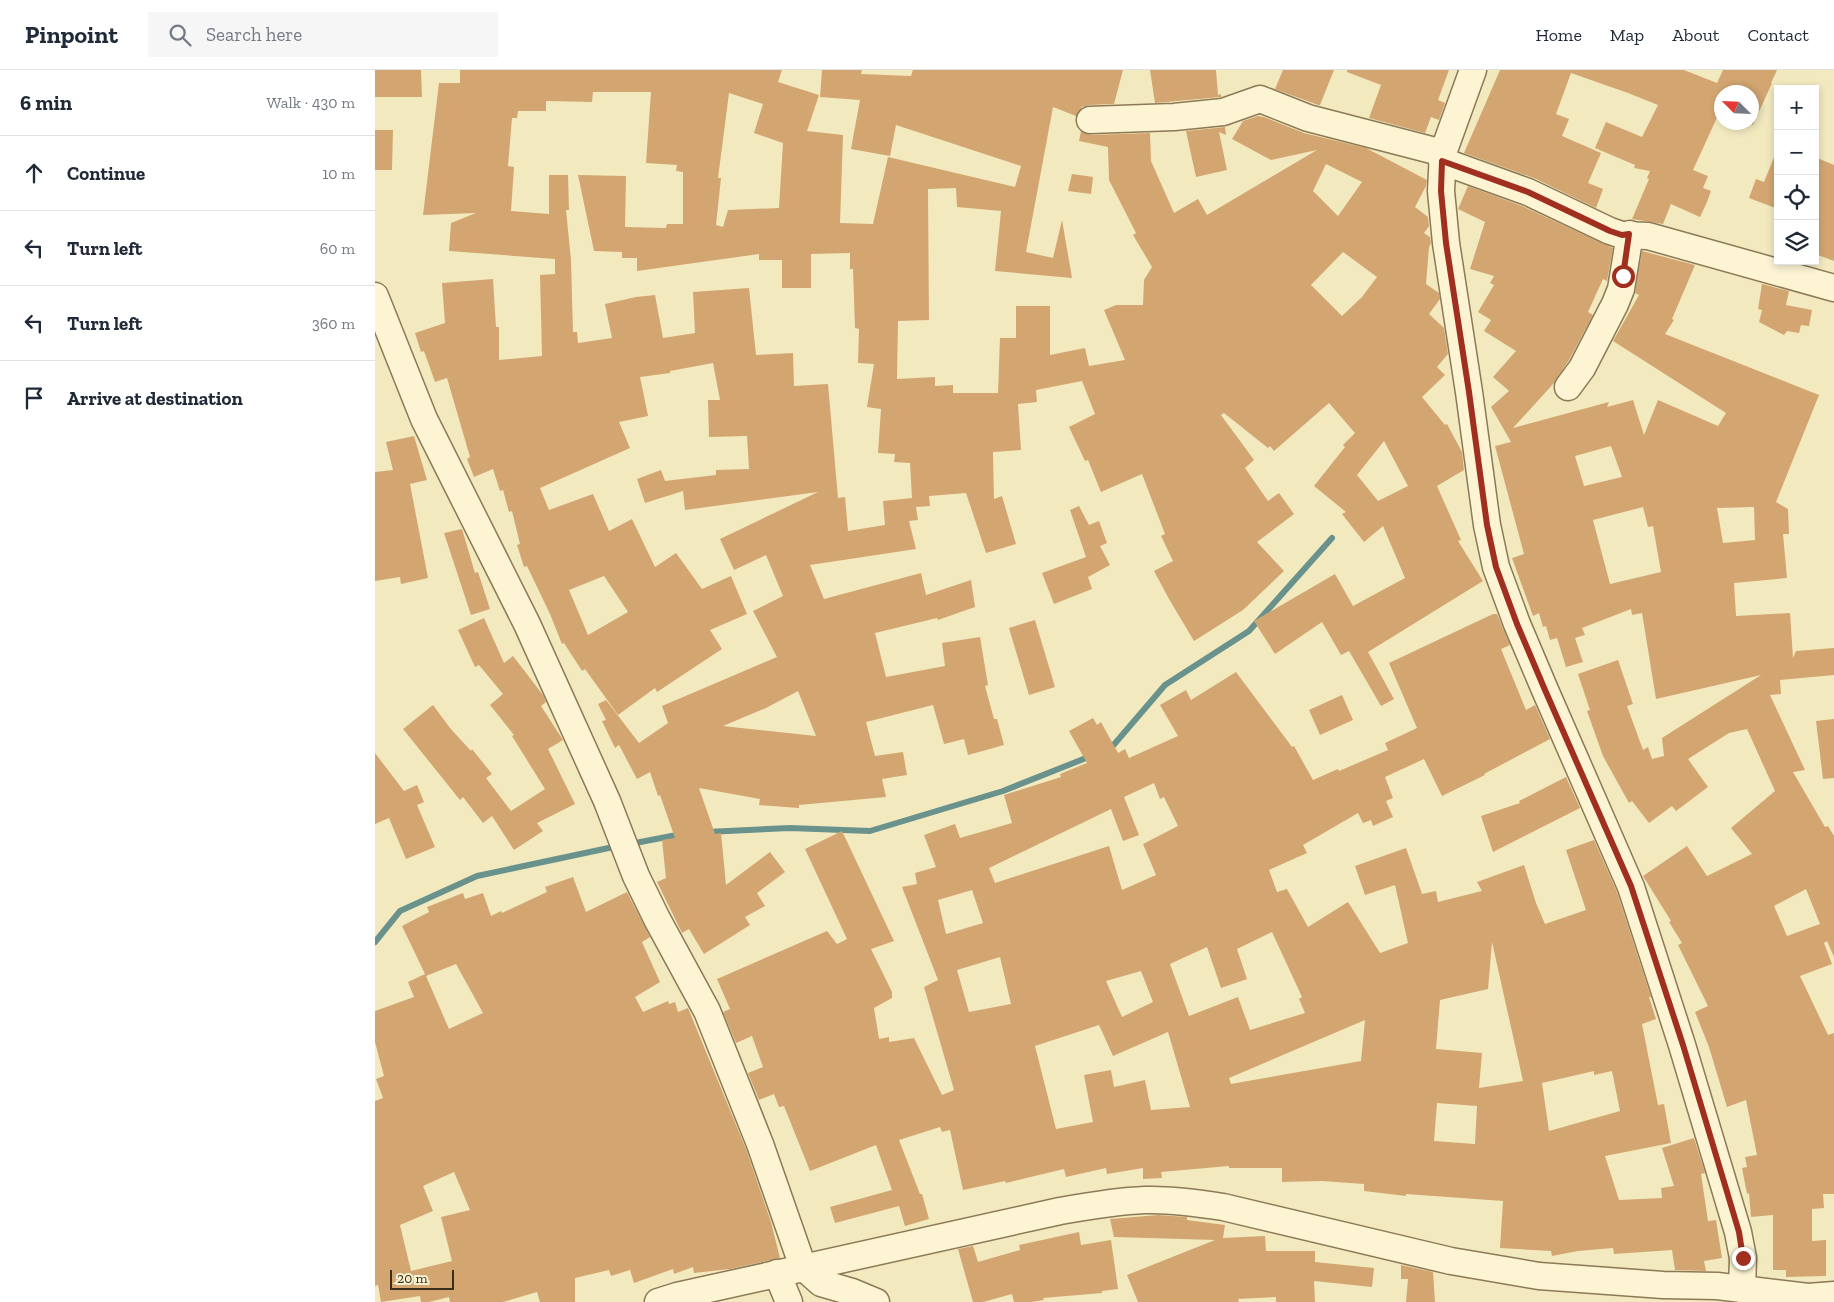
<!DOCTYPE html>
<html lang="en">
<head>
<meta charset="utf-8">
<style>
  body { margin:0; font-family:"Zilla Slab",serif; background:#f6f6f7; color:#1f2937 }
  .controls { position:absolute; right:15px; top:15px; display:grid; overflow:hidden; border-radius:0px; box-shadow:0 2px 8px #0003 }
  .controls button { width:45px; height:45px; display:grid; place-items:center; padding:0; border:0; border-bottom:1px solid #e0e1e3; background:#fff; color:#1f2937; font:25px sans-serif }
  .compass { position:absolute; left:1339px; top:15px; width:45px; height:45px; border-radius:50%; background:#fff; box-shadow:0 2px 8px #0003; rotate:294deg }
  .scale { position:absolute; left:15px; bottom:12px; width:64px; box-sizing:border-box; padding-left:5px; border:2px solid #3a2e1c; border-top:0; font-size:14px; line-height:18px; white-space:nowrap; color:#3a2e1c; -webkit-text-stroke:4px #f8f1cf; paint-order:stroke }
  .stop { position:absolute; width:15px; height:15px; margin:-11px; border:4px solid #a02f20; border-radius:50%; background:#fff }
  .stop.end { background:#a02f20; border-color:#fff; box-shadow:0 1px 5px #0008 }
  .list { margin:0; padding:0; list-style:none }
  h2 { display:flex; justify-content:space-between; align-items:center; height:65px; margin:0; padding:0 20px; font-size:21px }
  h2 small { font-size:16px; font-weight:400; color:#747a83 }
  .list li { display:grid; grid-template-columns:32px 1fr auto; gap:15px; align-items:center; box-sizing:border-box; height:75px; padding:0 20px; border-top:1px solid #e0e1e3 }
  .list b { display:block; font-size:19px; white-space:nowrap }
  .list em { font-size:16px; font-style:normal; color:#747a83 }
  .icon { flex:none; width:28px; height:28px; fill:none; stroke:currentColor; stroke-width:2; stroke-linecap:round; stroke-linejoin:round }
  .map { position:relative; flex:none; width:1459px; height:1232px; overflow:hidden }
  header { display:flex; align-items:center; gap:30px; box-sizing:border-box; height:70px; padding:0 25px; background:#fff; border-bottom:1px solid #e0e1e3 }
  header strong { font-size:24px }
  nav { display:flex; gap:28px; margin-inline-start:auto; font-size:18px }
  .search { width:350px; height:45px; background:#f6f6f7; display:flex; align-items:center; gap:12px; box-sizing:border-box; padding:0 18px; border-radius:0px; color:#747a83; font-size:19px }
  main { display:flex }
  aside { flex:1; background:#fff }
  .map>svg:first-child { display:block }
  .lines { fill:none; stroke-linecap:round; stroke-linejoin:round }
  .stream { stroke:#69928d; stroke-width:6 }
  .building { fill:#d3a671; fill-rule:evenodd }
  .minor-casing { stroke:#8c7956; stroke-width:29 }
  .minor { stroke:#fcf4d3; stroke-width:26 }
  .route { stroke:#a02f20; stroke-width:6 }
</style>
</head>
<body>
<header>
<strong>Pinpoint</strong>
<div class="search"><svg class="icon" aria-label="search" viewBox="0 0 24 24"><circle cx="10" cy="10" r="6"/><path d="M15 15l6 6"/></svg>Search here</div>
<nav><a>Home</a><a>Map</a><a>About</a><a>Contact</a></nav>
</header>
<main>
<aside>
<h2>6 min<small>Walk · 430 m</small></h2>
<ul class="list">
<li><svg class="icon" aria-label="ahead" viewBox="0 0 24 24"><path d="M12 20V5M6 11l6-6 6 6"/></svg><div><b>Continue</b></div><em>10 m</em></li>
<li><svg class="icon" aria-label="left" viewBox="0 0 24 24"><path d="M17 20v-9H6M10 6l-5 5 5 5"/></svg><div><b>Turn left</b></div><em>60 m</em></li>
<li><svg class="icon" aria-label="left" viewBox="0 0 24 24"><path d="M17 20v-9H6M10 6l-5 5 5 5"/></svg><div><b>Turn left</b></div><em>360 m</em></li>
<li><svg class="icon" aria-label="arrive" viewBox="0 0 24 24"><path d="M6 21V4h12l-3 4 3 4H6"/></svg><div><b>Arrive at destination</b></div></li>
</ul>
</aside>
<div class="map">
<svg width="1459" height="1232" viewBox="0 0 1459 1232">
  <rect width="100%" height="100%" fill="#f2e9bf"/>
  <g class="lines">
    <!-- stream -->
    <g class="stream">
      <polyline points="733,679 736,678 790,615 874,561 957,468"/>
      <polyline points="332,762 415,758 495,761 628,721 716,686"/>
      <polyline points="255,774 307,764"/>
      <polyline points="0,872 25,841 102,806 243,776"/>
    </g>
  </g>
  <!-- building -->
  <g class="building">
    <polygon points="0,0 46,0 47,27 0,27"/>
    <path d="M85,0h322l-4,12 41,13 -12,36 36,4 -3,88 33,1 15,-67 127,30 6,-21 -125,-41 -6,31 -39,-7 9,-49 -40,-3 2,-27h40l-1,4 50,2 2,-6h210l-9,34 -25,1 -7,2 -6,9 -23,-9 -27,145 27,6 9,-38 10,58 -77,-7 6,-60 -44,-4 -1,-19 -28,1 1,131 -31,1 -1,58 38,-2v9l18,-1v8h45l2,-55h16v-32h34v49l35,-7 4,18 36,-6 -21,-50 12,-5h27l1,-25 8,-13 -19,-32 3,-2 -27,-53 -1,-33 -29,-6 2,-10 10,4 59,-2 1,28 23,52 24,-14 9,16 110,-65 -46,10 -39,-21 11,-18 15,-5 6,1 40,16 62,15 61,32 -1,6 -11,21 13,10 1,9 -5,7 6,4 1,6 -2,4 -3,37 13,9 1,6 -11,15 15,14 4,26 -11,13 8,8 -23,22 23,28 2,-1 15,28 2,18 -27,16 24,54 -3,1 25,40 -115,71 26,47 -13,7 -32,-55 -8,4 -19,-33 -47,32 -21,-33 81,-47 18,32 52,-28 -22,-52 -19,16 -22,-28 4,-2 -32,-26 31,-39 -2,-2 12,-12 -26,-30 -55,48 -4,-5 -2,2 -44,-35 -3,2 33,45 -9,8 23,33 11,-8 15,21 -37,28 27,29 -41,39 -49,31 -25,-42 -15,-28 19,-10 -12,-25 4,-2 -23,-60 -41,18 -13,-32 -3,1 -16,-34 26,-13 -13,-33 -46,9 1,12 -19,2 3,46 -28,2 1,47 8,-3 14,48 -30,9 -20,-60 -37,3 1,10 -14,1 2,13 -9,1 7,28 -106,16 14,34 97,-26 5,22 45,-15 4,27 -37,13 -1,-2 -62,15 11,44 59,-11 -3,-23 38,-6 8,48 -3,1 9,33h3l7,26 -36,10 -4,-16 -20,5 -11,-39 -67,17 9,34 28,-4 4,23 -25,4 4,18 -87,8v3l-40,-3 1,-6 -61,-11 16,46 6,-1 5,52 44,-33 15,20 -28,21 8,13 -20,11 5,8 -46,29 -15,-25 -7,4 -25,-51 9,-4 -4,-38 13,-2 -15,-43 -2,1 -8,-24 -13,7 -18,-34 -4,3 -13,-27 4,-1 -8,-16 8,-4 33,43 29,-20 -6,-17 115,-49 -24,-46 30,-15 -17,-41 -32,15 -14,-31 98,-47 -133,18 -2,-19 -38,12 -8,-24 24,-9 4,11 51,-6v-5l33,-1 -2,-33 -38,1 -1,-37h12l-7,-37 -43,8v2l-30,4 8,39 -29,6 11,26 -90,40 9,22 44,-16 16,37 23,-12 23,48 21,-14 26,36 29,-13 16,38 -37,16 12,19 -65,43 -2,-4 -37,27 -33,-46 -3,2 -18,-28 -2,1 -12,-30 -23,-48 -3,1 -7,-22 3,-1 -8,-33 -3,1 -6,-22 -3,1 -7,-22 -19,8 -7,-18 3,-2 -23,-79 -12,4 -11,-31 -3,1 -6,-19 30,-10 -3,-40 51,-4 3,48h3v33l43,-4 -2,-81 15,-1v-15l-106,-8 2,-28 25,-10 -53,2 16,-132h21zM218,22h58l-5,71 31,2 -1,6 7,1v52h-16l-1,4 -41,-1 1,-51 -48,-1 16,76 28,1v6h15v13l122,-17v6h23v28h29v-34l39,-1v16h3l2,59 4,1 -1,34 16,1 -7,43 14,2 -3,44 17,1 -1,8 16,1 2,35 -29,3 2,24 -37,6 -3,-34 -7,1 -10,-114 -34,2 -1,-33 -37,2 -7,-67 -56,4 2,41 -32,5 -8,-43 -19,2 -31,7 7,34 -34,5 -1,-11h-4l-2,-72 -5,-50h3l-1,-35h-19v39l-38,-3 3,-44 -6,-1 4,-48h5l1,-7h28v-10l46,1zM354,23l34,11 -9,29 29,10 -4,65 -51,2 -5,17 -7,-2 5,-47h-3zM951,94l36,18 -24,34 -25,-25zM968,182l34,25 -15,20 -20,19 -31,-31zM1009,371l24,45 -30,15 -21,-26zM229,506l24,36 -40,23 -19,-45zM423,621l18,45 -93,-10 43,-18z"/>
    <polygon points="775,0 841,0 843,25 846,24 846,27 780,33"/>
    <polygon points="908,0 959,0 945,35 943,35 900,19"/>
    <polygon points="972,0 1074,0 1063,30 1070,33 1064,50 1056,47 1050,63 994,48 1006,15 972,2"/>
    <polygon points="1125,0 1309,0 1342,13 1348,0 1402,0 1396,13 1397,13 1378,55 1371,52 1376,52 1376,22 1346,22 1346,41 1345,41 1318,100 1333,106 1328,118 1336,121 1332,132 1325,147 1296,134 1288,154 1257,149 1274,109 1272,108 1275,101 1259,98 1260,95 1220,78 1231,52 1267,67 1283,35 1253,23 1196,3 1181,44 1194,49 1187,66 1226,83 1213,113 1228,119 1221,138 1159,108 1089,83"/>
    <polygon points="850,57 851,65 844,62 852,100 821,107 811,61"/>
    <polygon points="0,60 18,60 17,100 0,100"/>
    <polygon points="1402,80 1403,80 1403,139 1374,128 1381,109 1389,112"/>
    <polygon points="1440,87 1459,95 1459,191 1440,184"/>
    <polygon points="697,104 718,107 716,124 693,121"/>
    <path d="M1093,116l54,20 91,42 -6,33 -4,-2 -15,33 5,3 -24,45 -15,23 -41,45 96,-26 -2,5 26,-7 11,35 14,-35 60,26 8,-13 -113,-72 26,-46 -4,-2 7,-42 53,14 -23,54 2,1 -9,14 154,61 -43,107 12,7 1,25h-6l4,44 -53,5 2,33 54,-3 3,45 3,-7 38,-3v27l-54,5 1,14 -11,1 35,75 -12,2 32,55 3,-1 6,10v121l-7,-16 -3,2 8,21 -32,12 28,59 6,-2v161h-11l1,14 -12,1v32l14,-1v36l-40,1v-7h-13v-55l-22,2 -2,-24 -2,1 -5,-26 5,-1 -2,-10 12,-2 -11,-55 -19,7 -18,-60 -14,-35 13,-6 -30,-61 4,-2 -13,-21 2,-1 -28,-45 44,-30 20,30 45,-22 -21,-26 44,-37 -28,-62 -18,4 -41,26 20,28 -32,24 -4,-5 -23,17 -17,-22 -3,2 -26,-47 -16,-45 3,-1 -12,-36 40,-14 15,44 -6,2 16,44 5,-3 4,12 12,-3 -2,-18 99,-63 -105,24 -14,-86 -10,2 -1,-6 -49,19 3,7 -10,3 8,24 -17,5 -9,-29 -7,2 -4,-14 -3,1 -4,-14 -6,3 -21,-58 12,-4 -29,-108 16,-4 -20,-35 18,-16 -16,-14 23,-26 -32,-20 7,-11 -13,-8 16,-27 -4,-2 4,-7 -24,-7 15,-47 -27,-13zM1236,376l11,31 -38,9 -9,-30zM1268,437l5,20 5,-1 8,46 -51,12 -17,-64zM1379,437l1,33 -32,3 -6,-35zM1431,819l14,35 -33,12 -13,-30z"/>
    <polygon points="1387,214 1414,221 1411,235 1437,240 1434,256 1426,255 1424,263 1412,261 1409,265 1384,252 1387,240 1383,239"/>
    <polygon points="39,366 52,410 35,414 53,508 26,514 25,507 0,511 0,402 18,400 11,372"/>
    <polygon points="704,436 714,455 724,451 732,473 725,476 735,495 713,507 717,519 679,534 667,503 711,487 695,440"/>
    <polygon points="87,459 100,503 103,502 115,539 96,545 69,463"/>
    <path d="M1118,544h4l13,31 -9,4 25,61 9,-5 15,34 -66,35 1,1 -43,21 -18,-37 -39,18 8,21 -7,3 7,16 -20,9 -2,-6 -8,3 -5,-10 -55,32 4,8 -38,17 8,22 10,-3 21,38 40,-25 32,51 28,-10 -13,-58 -30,10 -10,-29 51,-18 16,46 14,-3 2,11 44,-11 -5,-9 47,-17 12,38 9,21 41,-14 -20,-60 28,-10 23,52 34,105h-2l7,22 -14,5 16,81 6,-1 7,39 -66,13 14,44 43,-2 -1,-10 13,-2 -12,-38 32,-10 11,35 -4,1 7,47 8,-1 6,38 -18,3 2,10 -31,-1 -3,-20 -58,4 -1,-6 -35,3 -26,5 -1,-5 -51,-3 3,-47 -97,-7v2l-42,-5v-7l-42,-3 -40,1v-14h-53v-2l-68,6 1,6 -19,1v-11l-36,6 -1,-6 -40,9 -2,-8 -58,14 -1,-2 -42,9 -13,-60 -8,2 -2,-5 -41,13 21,54h2l7,25 -24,7 -6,-20 -64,17 -5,-16 62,-17 -16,-45 -66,26 -26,-65 -5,1 -5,-13 -15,6 -11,-27 15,-6 -11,-31 -16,7 -13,-31 7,-3 -13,-30 110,-48 10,13 10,-5 -42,-90 37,-18 52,110 -23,8 21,43v6l-18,10 5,31 10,-2v5l25,-4 28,57 12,-5 -30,-103 14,-7 -36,-93 15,-3 -2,-11 21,-6 -12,-32 31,-11 5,14 52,-15 -8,-28 57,-18 -1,-3 27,-11 -18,-32 24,-13 4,7 4,-3 17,31 7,-4 4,9 49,-22 -18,-31 26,-15 5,10 45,-28 56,75 2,-1 19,34 25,-11 1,2 49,-21 -3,-7 32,-15 -28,-65zM779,713l6,16 4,-2 14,29 -35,18 13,31 -34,15 -13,-44 -114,37 -6,-15 122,-59 12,32 16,-6 -15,-38zM597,820l11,33 -37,11 -8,-34zM897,862l30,65 -3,2 6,14 -55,17 -12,-33 -49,19 -19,-52 37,-17 14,41 26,-9 -10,-30zM1117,872l31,139 -44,7 3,-35 -46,-4 4,-49 48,-11zM625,887l11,47 -42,8 -12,-42zM766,901l12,31 -31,15 -16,-36zM990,950l-4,41 -130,23 -2,-6zM724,955l14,31 55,-24 22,75 -39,3 -6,-30 -31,7 -3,-17 -27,5 9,47 -37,7 -21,-83zM1219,1001v4l18,-4 8,40 -71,20 -7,-48zM1062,1033l40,3 -2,38 -41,-3z"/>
    <polygon points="109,548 129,593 138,586 168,625 171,632 166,636 188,670 173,679 200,734 162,753 168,761 139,780 117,746 108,753 88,727 85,730 28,659 58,635 75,658 96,681 97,679 117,704 111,708 136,741 170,719 137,666 139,665 115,635 128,624 104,595 100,597 83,560"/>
    <polygon points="660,550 680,617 654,625 634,558"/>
    <polygon points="967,625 978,650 945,665 934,640"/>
    <polygon points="1459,649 1459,708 1448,709 1441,651"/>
    <polygon points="0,683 29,721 42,715 49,732 42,735 60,777 31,789 14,748 0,754"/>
    <polygon points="1191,707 1205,738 1118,782 1106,746 1145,733 1144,731"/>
    <path d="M198,807l13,35 41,-20 23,45 -8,5 18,40 -25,15 8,15 25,-11 1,3 6,-2 3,10 10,-4 58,141 25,73 9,36 -50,11 -36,4 -1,-6 -19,7 -1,-5 -39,14 -4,-13 -19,6 -2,-6 -34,8v24h-35l-3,-10 -34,10h-53l-1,-5 -20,5h-8l-1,-6 -39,6 -3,-17 -3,1v-185l8,-3 -7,-19 8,-3 -9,-34v-31l39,-14 -6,-15 17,-8 -23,-48 27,-14 -2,-5 36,-14 2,6 18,-6 8,23 10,-5 1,2 45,-21 -2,-5zM81,894l27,49 -34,16 -23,-53zM79,1102l16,38 -29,7 11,44 -41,10 -11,-46 33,-14 -10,-25z"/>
    <polygon points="783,1145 812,1147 812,1150 850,1155 848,1168 890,1166 891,1181 940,1181 940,1192 999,1198 997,1217 939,1211 940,1232 901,1232 901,1227 863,1229 864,1232 763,1232 752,1205 840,1170 739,1167 735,1149"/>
    <polygon points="704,1162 706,1175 736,1170 743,1219 727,1221 727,1223 668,1228 669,1230 656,1232 639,1232 637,1224 608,1232 598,1232 583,1179 598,1176 603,1192 645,1180 644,1175"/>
    <polygon points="1026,1195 1058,1202 1060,1232 1031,1232 1033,1209 1026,1209"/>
  </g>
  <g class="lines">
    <!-- minor casing -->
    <g class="minor-casing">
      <g id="minor">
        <polyline points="1098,0 1068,83 1066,121 1071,173 1094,322 1112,455 1121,497 1142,554 1170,620 1256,817 1307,975 1363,1162 1368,1188 1367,1219"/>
        <polyline points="715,50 799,47 848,42 885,29 933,48 1068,83"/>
        <polyline points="1067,91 1153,122 1235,161 1247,165 1273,166 1459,218"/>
        <polyline points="0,226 49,349 152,554 232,731 261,806 282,849 332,941 385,1074 428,1197 446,1213 477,1222 501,1232"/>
        <polyline points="1193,317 1207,298 1240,234 1246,219 1255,164"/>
        <polyline points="402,1203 414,1232"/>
        <path d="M283,1232l19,-6 383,-85c28,-5 57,-10 85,-11 26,-1 53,3 78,7l228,54 88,15 124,9 54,1 91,11 26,-2"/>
      </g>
    </g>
    <!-- minor -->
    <use href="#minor" class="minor"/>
  </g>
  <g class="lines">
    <!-- route -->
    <polyline class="route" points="1248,206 1254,164 1247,165 1235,161 1153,122 1067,91 1066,121 1071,173 1094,322 1112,455 1121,497 1142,554 1170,620 1256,816 1308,975 1364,1162 1368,1188"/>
  </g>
</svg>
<div class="controls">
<button>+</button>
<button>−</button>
<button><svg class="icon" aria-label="locate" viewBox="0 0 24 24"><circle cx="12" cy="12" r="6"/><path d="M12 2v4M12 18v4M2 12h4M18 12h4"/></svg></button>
<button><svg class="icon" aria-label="layers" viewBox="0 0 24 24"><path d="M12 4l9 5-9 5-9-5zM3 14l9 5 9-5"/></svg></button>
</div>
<svg class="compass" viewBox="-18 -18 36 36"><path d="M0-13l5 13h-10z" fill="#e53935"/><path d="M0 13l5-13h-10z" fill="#747a83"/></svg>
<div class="scale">20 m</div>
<div class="stop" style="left:1248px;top:206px"></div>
<div class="stop end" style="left:1368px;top:1188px"></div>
</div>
</main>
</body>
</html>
